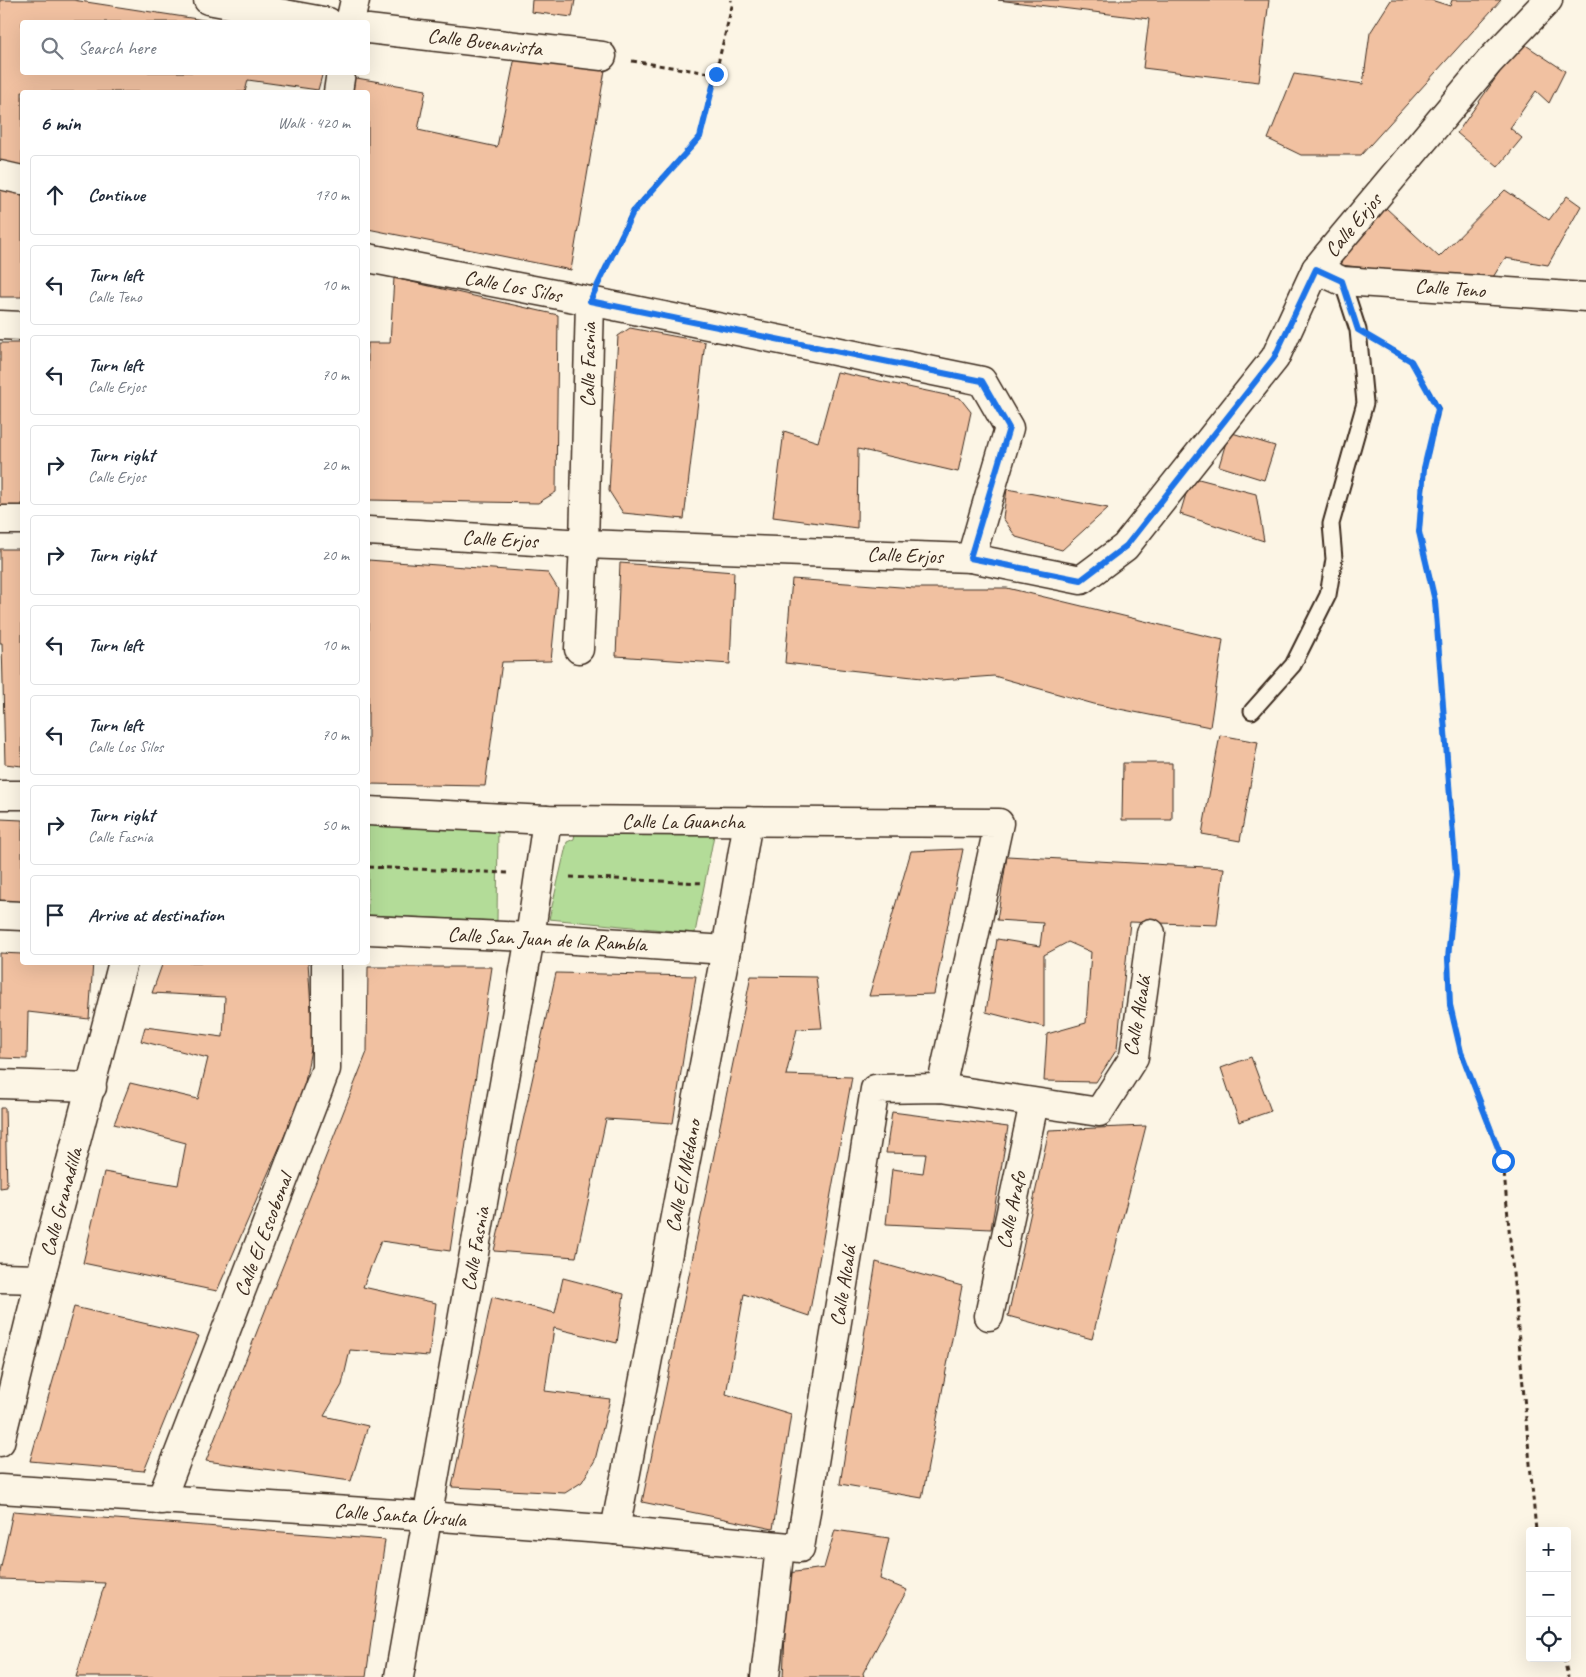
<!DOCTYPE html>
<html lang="en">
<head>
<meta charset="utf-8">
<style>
  body { margin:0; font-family:Caveat,sans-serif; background:#f2f2f3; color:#1f2937 }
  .controls { position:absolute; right:15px; bottom:15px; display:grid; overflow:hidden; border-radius:5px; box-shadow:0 5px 20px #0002 }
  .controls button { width:45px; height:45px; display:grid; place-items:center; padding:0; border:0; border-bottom:1px solid #e0e1e3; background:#fff; color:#1f2937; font:25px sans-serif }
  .stop { position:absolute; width:15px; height:15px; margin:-11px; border:4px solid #1a73e8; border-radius:50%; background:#fff }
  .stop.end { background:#1a73e8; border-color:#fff; box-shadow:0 1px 5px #0008 }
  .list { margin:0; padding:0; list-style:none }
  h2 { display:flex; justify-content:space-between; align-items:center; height:65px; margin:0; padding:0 20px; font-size:21px }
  h2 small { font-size:16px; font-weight:400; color:#747a83 }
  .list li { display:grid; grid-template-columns:32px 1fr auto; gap:15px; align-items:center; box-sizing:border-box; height:80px; margin:0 10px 10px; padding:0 10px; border:1px solid #e0e1e3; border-radius:5px }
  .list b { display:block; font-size:19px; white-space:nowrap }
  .list p { margin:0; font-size:16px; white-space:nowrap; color:#747a83 }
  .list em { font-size:16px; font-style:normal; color:#747a83 }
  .icon { flex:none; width:28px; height:28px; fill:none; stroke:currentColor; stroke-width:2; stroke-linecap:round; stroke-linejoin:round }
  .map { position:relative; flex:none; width:1586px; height:1677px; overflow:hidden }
  .search { position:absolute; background:#fff; box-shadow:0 5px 20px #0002; left:20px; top:20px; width:350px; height:55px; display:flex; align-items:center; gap:12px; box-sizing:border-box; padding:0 18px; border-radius:5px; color:#747a83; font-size:19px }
  .panel { position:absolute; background:#fff; box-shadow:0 5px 20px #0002; left:20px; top:90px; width:350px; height:875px; border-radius:5px }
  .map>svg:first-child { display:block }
  .green { fill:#b3dc98; stroke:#77835b }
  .building { fill:#f1c1a1; stroke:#3b2a1e }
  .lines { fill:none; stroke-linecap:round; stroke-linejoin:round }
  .service-casing { stroke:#3b2a1e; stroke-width:19 }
  .minor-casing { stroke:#3b2a1e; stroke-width:31 }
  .path { stroke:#3b2a1e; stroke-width:3; stroke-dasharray:5 4; stroke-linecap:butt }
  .service { stroke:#fcf5e5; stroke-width:15 }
  .minor { stroke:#fcf5e5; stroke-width:28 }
  .route { stroke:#1a73e8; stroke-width:6 }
  .labels { text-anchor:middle; stroke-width:4.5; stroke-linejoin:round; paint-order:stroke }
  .street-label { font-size:21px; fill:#3b2a1e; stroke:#fcf5e5 }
</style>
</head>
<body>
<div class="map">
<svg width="1586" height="1677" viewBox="0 0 1586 1677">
  <rect width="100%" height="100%" fill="#fcf5e5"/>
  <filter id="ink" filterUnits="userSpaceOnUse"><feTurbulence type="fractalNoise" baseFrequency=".02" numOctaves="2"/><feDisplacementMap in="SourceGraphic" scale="10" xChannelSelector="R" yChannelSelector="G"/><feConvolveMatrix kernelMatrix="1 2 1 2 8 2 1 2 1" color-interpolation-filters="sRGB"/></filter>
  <g filter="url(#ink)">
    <!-- green -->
    <g class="green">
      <polygon points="368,823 498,827 497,921 368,915"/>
      <polygon points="575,833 714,835 695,933 549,919 567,842 574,839"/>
    </g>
    <!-- building -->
    <g class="building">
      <polygon points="0,0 73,0 217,22 22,22 22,72 323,72 318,90 248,80 245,92 22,92 22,172 0,166"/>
      <polygon points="532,0 575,0 572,17 531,12"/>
      <polygon points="998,0 1269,0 1259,82 1143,68 1149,19"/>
      <polygon points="1391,0 1431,0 1450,6 1452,0 1501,0 1361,155 1301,155 1268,139 1294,74 1363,84 1370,33"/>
      <polygon points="1521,42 1565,71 1549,103 1536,91 1510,128 1522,138 1498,167 1457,133"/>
      <polygon points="515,57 605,70 571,270 368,229 368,92 347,92 351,77 426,90 418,130 497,147"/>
      <polygon points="0,187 22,191 22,297 0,297"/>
      <polygon points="1505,190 1549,220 1567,196 1581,206 1548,265 1505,258 1490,282 1332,264 1386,208 1439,257"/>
      <polygon points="394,278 558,315 556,492 538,503 368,500 368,343 390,343"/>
      <polygon points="630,328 705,342 684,519 623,513 609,491 618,336"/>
      <polygon points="0,343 22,343 22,507 0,506"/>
      <polygon points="837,372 960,398 971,412 958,472 858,449 857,528 773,517 784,431 818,442"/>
      <polygon points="1229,432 1275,446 1264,480 1219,466"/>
      <polygon points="1191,477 1256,494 1264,541 1180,514"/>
      <polygon points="1007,489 1108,508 1062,550 1016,537 1003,518"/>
      <polygon points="0,549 22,549 22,766 5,764 2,643 0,643"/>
      <polygon points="368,560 548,573 558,589 551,661 502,662 485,786 368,784"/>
      <polygon points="620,563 734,572 730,664 616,656"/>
      <polygon points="792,579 914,588 1007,588 1223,640 1210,727 1094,704 994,676 940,680 785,663"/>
      <polygon points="1220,735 1258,742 1240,841 1202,834"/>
      <polygon points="1123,763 1172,763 1172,820 1122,820"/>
      <polygon points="0,819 22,820 22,904 0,903"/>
      <polygon points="963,849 934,994 869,996 911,851"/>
      <polygon points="1007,856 1224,868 1217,925 1130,922 1117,1049 1096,1082 1044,1081 1047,1034 1086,1023 1091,952 1068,942 1044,955 1044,1027 986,1012 997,939 1040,946 1043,923 997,920"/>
      <polygon points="0,953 22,954 22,962 93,962 89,1019 28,1012 27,1059 0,1058"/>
      <polygon points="163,962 308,962 313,1038 303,1093 217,1291 83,1263 104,1172 178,1185 186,1143 114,1124 130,1083 198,1099 208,1058 141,1041 145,1027 223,1037 225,997 152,993"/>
      <polygon points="368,967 492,967 450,1251 381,1241 363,1287 436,1303 429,1356 350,1350 342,1385 324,1416 368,1426 351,1481 206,1461 367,1052"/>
      <polygon points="556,973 696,976 673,1123 606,1119 576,1257 494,1251"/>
      <polygon points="751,976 816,977 822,1028 797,1029 786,1075 852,1077 809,1316 744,1294 726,1394 791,1414 773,1529 642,1502"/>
      <polygon points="1251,1057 1271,1111 1239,1122 1221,1068"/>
      <polygon points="0,1108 5,1108 7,1187 0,1188"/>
      <polygon points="892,1112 1008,1127 991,1229 886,1224 892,1169 923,1173 926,1154 886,1153"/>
      <polygon points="1146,1126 1092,1339 1008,1316 1049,1130"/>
      <polygon points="876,1262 962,1286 922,1498 840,1484"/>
      <polygon points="563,1278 624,1294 617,1343 554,1328 545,1391 610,1399 595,1460 582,1482 565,1493 452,1487 492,1297 555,1313"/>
      <polygon points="74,1307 199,1336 144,1471 30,1461"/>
      <polygon points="13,1511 385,1540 366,1677 76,1677 105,1583 0,1579 0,1572"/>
      <polygon points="835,1530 889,1538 880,1579 907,1590 863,1673 864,1677 783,1677 788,1573 824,1568"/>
    </g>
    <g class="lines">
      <!-- service casing -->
      <g class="service-casing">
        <polyline id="service" points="1252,711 1293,665 1328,595 1334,559 1331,524 1365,403 1358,330 1342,281"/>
      </g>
      <!-- minor casing -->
      <g class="minor-casing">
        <g id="minor">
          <polyline points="208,0 328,22"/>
          <polyline points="350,22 355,0"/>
          <polyline points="368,29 602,56"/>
          <polyline points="338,92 341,72"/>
          <polyline points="0,175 22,180"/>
          <polyline points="368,258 590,301 982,381 1009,428 971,558"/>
          <polyline points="1316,269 1342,281 1586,297"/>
          <polyline points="0,325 22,326"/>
          <polyline points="0,520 22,520"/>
          <polyline points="368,531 584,544 971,558 1081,580 1125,547 1275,358 1316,269 1489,62 1548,0"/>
          <polyline points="579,649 584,544 590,301"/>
          <polyline points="0,795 22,795"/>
          <polyline points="368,811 547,820 999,823 941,1088"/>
          <polyline points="0,915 22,916"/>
          <polyline points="368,930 530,937 726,950"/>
          <polyline points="0,1084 92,1087"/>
          <polyline points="0,1278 40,1279"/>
          <polyline points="989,1316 1034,1103"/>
          <polyline points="0,1442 40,1279 123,962"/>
          <polyline points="0,1489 428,1516 615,1530 800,1548 875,1089 941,1088 1099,1112 1134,1057 1151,933"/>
          <polyline points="161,1500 326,1069 326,962"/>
          <polyline points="615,1530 726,950 748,821"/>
          <polyline points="399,1677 530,937 547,820"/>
          <polyline points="765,1677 780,1547"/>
        </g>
      </g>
      <!-- path -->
      <g class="path">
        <polyline points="632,61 716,74"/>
        <polyline points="604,271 633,211 700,137 732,6 731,0"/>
        <polyline points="1386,346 1411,361 1439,409 1424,468 1419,532 1435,601 1456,875 1448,957 1450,1005 1461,1052 1503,1161 1536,1531"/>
        <polyline points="368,867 507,873"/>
        <polyline points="570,877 704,883"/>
        <polyline points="1564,1658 1568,1677"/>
      </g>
      <!-- service -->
      <use href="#service" class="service"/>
      <!-- minor -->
      <use href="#minor" class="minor"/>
    </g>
  </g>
  <g class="lines" filter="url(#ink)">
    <!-- route -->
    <polyline class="route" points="716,74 700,137 633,212 590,301 982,381 1009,428 970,558 1081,580 1126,546 1274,358 1316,269 1342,281 1358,330 1411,361 1438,409 1424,468 1419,532 1435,601 1456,875 1448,958 1450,1005 1461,1052 1503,1161"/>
  </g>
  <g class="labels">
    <!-- street labels -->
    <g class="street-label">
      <text transform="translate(485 42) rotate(7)" y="7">Calle Buenavista</text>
      <text transform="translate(1353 225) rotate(-50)" y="7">Calle Erjos</text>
      <text transform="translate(513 286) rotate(11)" y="7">Calle Los Silos</text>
      <text transform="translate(1450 288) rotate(4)" y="7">Calle Teno</text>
      <text transform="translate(588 365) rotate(-89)" y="7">Calle Fasnia</text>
      <text transform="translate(500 539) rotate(3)" y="7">Calle Erjos</text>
      <text transform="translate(905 555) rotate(2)" y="7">Calle Erjos</text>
      <text x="683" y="828">Calle La Guancha</text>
      <text transform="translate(547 939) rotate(3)" y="7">Calle San Juan de la Rambla</text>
      <text transform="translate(1137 1016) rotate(-80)" y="7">Calle Alcalá</text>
      <text transform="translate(683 1176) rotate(-79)" y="7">Calle El Médano</text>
      <text transform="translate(61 1202) rotate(-75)" y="7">Calle Granadilla</text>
      <text transform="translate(1011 1210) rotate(-78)" y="7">Calle Arafo</text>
      <text transform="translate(263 1235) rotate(-69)" y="7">Calle El Escobonal</text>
      <text transform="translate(475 1249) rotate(-80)" y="7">Calle Fasnia</text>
      <text transform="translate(843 1286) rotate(-81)" y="7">Calle Alcalá</text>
      <text transform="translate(400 1515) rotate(4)" y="7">Calle Santa Úrsula</text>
    </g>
  </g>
</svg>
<div class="controls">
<button>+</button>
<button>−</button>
<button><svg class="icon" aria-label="locate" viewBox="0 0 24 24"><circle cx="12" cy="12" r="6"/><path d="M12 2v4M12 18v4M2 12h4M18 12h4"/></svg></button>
</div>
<div class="stop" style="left:1503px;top:1161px"></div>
<div class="stop end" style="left:716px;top:74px"></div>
<div class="search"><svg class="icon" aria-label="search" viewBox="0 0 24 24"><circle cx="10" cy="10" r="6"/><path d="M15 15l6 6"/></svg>Search here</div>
<section class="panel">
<h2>6 min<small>Walk · 420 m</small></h2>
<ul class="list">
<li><svg class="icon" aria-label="ahead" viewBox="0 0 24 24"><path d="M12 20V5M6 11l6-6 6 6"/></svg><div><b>Continue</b></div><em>170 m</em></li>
<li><svg class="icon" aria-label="left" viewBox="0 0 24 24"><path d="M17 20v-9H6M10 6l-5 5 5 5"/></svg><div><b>Turn left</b><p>Calle Teno</p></div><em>10 m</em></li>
<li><svg class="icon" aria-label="left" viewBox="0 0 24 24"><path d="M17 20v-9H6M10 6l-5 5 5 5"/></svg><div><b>Turn left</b><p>Calle Erjos</p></div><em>70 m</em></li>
<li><svg class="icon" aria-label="right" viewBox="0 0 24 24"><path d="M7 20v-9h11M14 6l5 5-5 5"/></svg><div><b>Turn right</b><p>Calle Erjos</p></div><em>20 m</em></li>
<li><svg class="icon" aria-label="right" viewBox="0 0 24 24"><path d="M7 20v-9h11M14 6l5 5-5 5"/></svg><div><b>Turn right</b></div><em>20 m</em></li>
<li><svg class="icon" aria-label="left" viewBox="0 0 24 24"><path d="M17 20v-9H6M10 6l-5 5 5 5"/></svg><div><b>Turn left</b></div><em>10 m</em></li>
<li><svg class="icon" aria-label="left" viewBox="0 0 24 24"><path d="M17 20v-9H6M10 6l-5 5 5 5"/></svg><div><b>Turn left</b><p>Calle Los Silos</p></div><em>70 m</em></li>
<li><svg class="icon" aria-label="right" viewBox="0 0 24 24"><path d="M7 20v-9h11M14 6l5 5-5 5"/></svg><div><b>Turn right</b><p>Calle Fasnia</p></div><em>50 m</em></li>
<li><svg class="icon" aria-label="arrive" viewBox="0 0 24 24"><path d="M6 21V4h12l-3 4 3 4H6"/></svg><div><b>Arrive at destination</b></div></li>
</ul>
</section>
</div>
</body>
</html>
